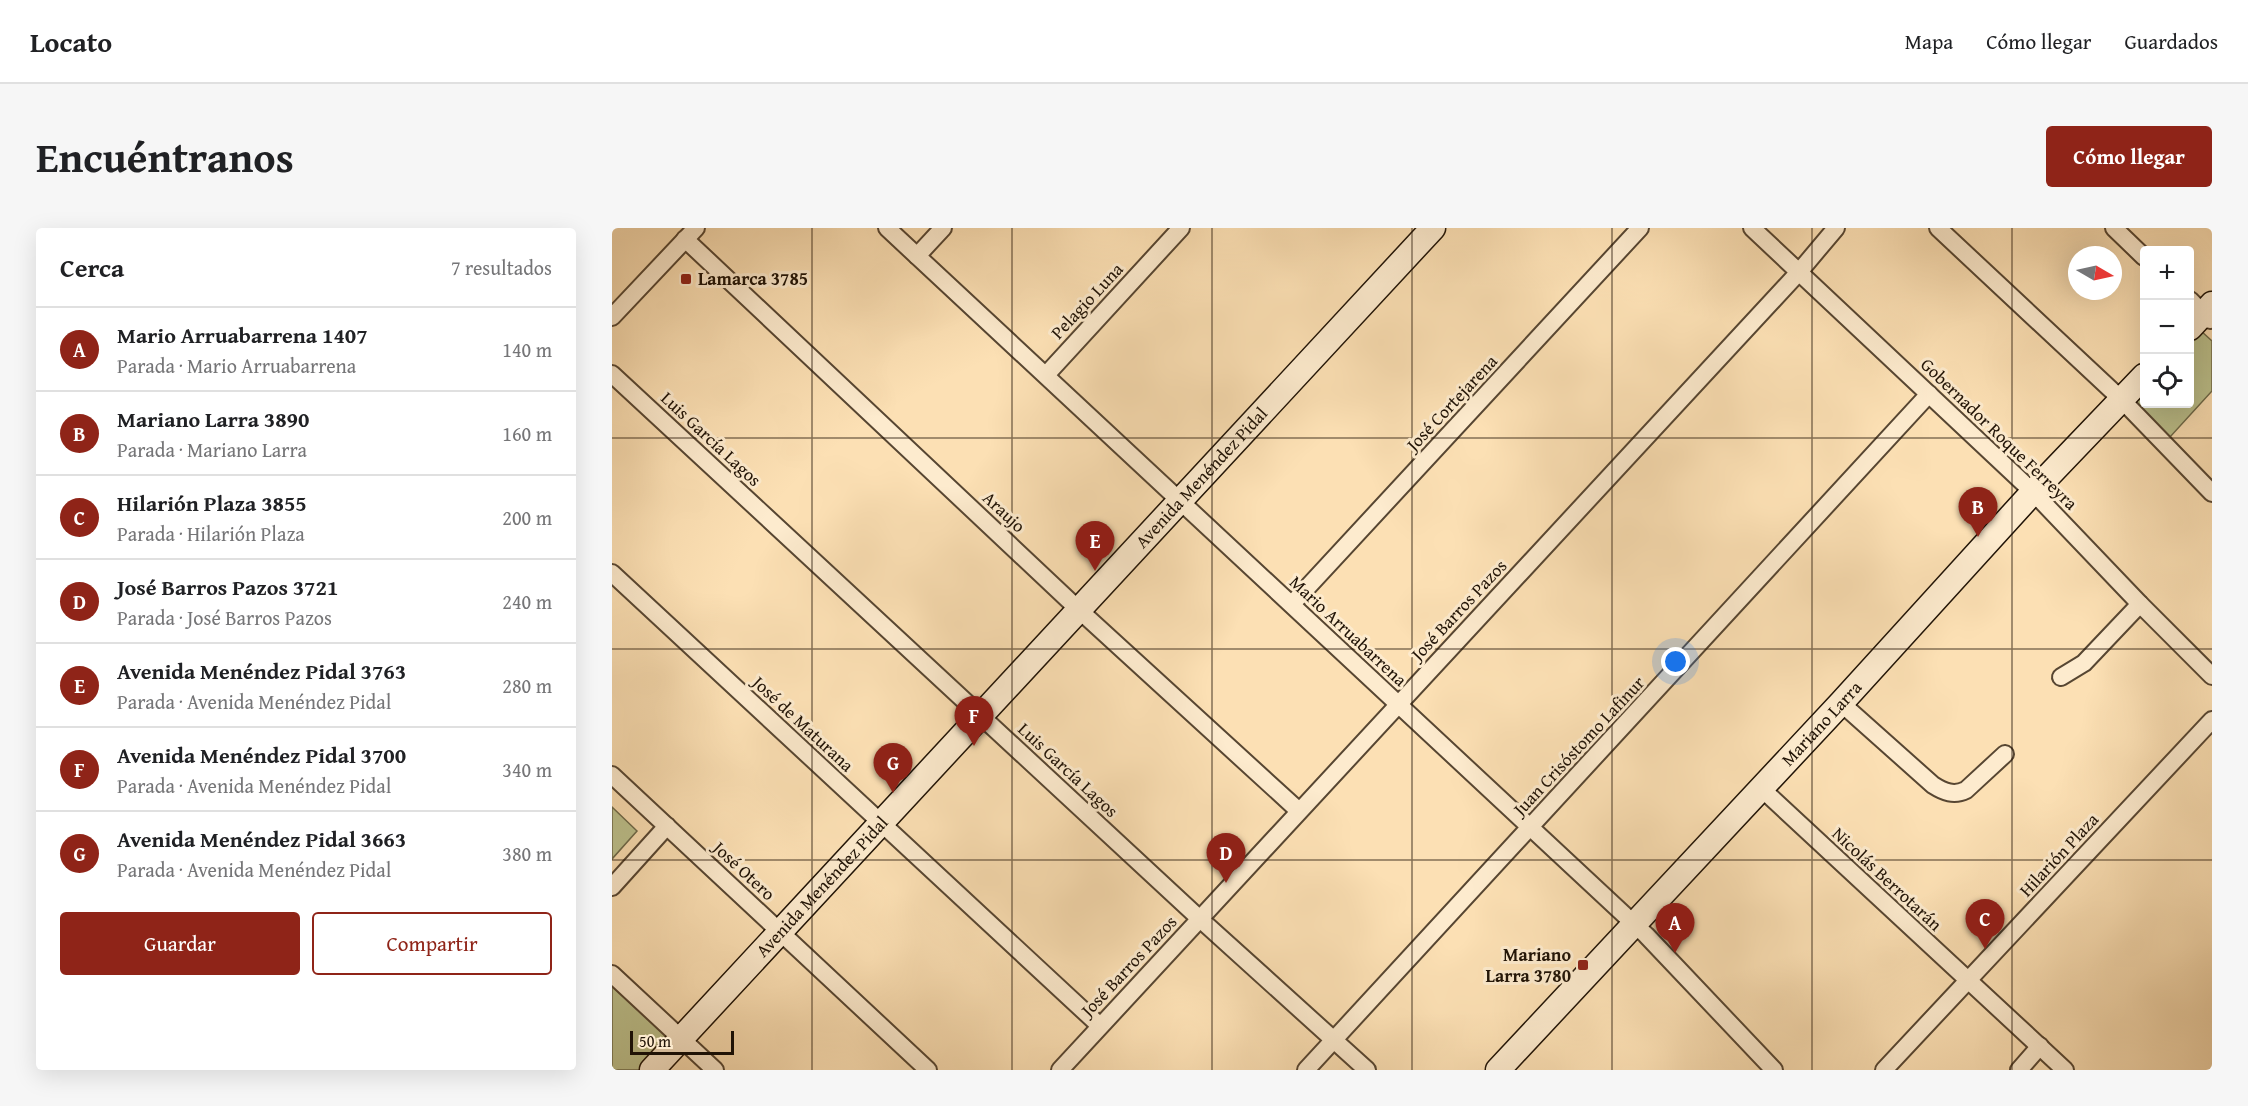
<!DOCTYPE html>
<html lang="es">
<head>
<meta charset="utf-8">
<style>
  body { margin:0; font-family:"Gentium Book Plus",serif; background:#f6f6f6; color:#202124 }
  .controls { position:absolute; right:18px; top:18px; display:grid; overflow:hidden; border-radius:6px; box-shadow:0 6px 24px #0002 }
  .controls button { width:54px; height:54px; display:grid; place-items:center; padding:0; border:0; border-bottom:2px solid #e0e0e0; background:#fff; color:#202124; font:30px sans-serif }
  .compass { position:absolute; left:1456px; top:18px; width:54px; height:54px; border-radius:50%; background:#fff; box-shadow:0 6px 24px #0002; rotate:99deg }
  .scale { position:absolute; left:18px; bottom:15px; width:104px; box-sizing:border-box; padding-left:6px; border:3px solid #201306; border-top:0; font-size:16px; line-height:21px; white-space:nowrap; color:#201306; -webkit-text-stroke:4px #fdebce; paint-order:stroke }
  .you { position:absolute; left:1064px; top:434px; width:21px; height:21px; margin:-15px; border:4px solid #fff; border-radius:50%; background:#1a73e8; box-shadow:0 0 0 9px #1a73e833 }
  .badge { display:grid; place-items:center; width:39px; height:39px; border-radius:50%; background:#8f2418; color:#fff; font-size:20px; font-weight:700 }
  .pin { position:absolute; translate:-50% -50px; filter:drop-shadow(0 2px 3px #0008) }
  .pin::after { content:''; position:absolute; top:32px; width:21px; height:18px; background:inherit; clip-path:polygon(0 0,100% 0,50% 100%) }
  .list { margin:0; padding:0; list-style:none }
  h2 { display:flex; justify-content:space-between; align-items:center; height:78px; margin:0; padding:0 24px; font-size:26px }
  h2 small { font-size:20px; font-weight:400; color:#757577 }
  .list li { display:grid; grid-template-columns:39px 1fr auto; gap:18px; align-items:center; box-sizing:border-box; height:84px; padding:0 24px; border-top:2px solid #e0e0e0 }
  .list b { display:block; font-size:22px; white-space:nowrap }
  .list p { margin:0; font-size:20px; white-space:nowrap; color:#757577 }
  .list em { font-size:20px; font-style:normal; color:#757577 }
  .actions { display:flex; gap:12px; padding:18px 24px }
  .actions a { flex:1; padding:14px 0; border:2px solid #8f2418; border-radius:6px; text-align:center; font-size:21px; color:#8f2418 }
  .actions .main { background:#8f2418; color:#fff }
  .icon { flex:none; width:33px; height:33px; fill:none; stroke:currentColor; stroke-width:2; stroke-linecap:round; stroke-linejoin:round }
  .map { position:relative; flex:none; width:1600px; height:842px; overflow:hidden; border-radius:6px }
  header { display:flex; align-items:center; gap:36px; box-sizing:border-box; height:84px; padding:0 30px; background:#fff; border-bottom:2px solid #e0e0e0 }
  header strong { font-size:28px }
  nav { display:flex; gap:33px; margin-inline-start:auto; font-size:21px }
  .intro { display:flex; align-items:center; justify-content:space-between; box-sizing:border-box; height:144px; padding:0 36px }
  h1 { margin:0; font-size:42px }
  .button { padding:15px 27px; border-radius:6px; background:#8f2418; color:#fff; font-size:21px; font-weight:700 }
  main { display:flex; gap:36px; padding:0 36px }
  aside { flex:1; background:#fff; border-radius:6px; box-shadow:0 6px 24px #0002 }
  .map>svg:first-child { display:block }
  .green { fill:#bdc28e; stroke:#6e6a4a; stroke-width:1.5 }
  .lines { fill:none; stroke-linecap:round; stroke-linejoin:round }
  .street-casing { stroke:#574632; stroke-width:20 }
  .secondary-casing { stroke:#201306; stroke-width:27 }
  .street { stroke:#fdebce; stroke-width:16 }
  .secondary { stroke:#fdebce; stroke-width:24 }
  .grid { fill:none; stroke:#201306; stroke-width:1.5; stroke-opacity:0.55 }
  .poi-dot { fill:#8f2418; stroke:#fdebce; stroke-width:2 }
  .labels { text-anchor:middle; stroke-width:6; stroke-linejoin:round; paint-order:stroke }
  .poi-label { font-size:18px; font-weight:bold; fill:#201306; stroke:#fdebce; text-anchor:start }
  .street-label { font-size:18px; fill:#201306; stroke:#fdebce }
</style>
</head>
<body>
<header>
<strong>Locato</strong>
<nav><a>Mapa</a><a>Cómo llegar</a><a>Guardados</a></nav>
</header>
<div class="intro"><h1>Encuéntranos</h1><a class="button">Cómo llegar</a></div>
<main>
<aside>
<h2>Cerca<small>7 resultados</small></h2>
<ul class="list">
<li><span class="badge">A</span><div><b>Mario Arruabarrena 1407</b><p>Parada · Mario Arruabarrena</p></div><em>140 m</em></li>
<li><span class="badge">B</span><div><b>Mariano Larra 3890</b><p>Parada · Mariano Larra</p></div><em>160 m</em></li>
<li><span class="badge">C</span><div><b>Hilarión Plaza 3855</b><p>Parada · Hilarión Plaza</p></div><em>200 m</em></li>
<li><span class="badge">D</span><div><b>José Barros Pazos 3721</b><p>Parada · José Barros Pazos</p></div><em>240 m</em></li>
<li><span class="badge">E</span><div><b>Avenida Menéndez Pidal 3763</b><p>Parada · Avenida Menéndez Pidal</p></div><em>280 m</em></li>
<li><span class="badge">F</span><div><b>Avenida Menéndez Pidal 3700</b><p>Parada · Avenida Menéndez Pidal</p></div><em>340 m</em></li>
<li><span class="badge">G</span><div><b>Avenida Menéndez Pidal 3663</b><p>Parada · Avenida Menéndez Pidal</p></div><em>380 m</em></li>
</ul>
<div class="actions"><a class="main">Guardar</a><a>Compartir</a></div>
</aside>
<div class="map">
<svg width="1600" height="842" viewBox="0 0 1600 842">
  <rect width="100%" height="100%" fill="#fce0b4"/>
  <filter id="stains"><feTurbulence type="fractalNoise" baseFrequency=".00333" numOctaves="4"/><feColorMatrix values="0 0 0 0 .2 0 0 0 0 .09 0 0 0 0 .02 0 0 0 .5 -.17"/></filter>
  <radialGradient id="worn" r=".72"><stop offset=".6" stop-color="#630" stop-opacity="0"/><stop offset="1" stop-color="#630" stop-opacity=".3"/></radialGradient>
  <!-- green -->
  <g class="green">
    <polygon points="1588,102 1600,113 1600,163 1558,209 1521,174 1532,161 1532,176 1578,176 1578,113"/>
    <polygon points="0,579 25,603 0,631"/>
    <polygon points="0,758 57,810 27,842 0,842"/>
  </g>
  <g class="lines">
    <!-- street casing -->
    <g class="street-casing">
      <g id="street">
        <polyline points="275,0 1034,707 1162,842"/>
        <polyline points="1140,0 1421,264 1528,376 1600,448"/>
        <polyline points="1326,0 1510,172 1600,265"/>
        <polyline points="1502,0 1532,29"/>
        <polyline points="73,11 466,381 687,583"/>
        <polyline points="305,28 331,0"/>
        <polyline points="1578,72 1598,92"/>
        <polyline points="0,89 84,0"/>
        <polyline points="0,146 588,691 755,842"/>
        <polyline points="434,147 569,0"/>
        <polyline points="0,345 488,798"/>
        <polyline points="680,376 1028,0"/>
        <polyline points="1449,449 1472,435 1528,376"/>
        <path d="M1229,475l92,82c11,7 21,11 33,5l39,-36"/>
        <polyline points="0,547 316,842"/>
        <polyline points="1150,561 1453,842"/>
        <polyline points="0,659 55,598"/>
        <polyline points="0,746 103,842"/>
        <polyline points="448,842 1187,44 1224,0"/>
        <polyline points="694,842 1317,166"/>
        <polyline points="1272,842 1600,492"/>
        <polyline points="1407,842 1428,818"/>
      </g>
    </g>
    <!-- secondary casing -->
    <g class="secondary-casing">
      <g id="secondary">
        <polyline points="1578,100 1600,76"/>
        <path id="s1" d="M40,842l781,-842"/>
        <path id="s2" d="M886,842l343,-367 192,-211 111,-116"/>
      </g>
    </g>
    <!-- street -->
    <use href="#street" class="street"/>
    <!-- secondary -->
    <use href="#secondary" class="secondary"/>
  </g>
  <!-- grid -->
  <path class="grid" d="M200,0v842M400,0v842M600,0v842M800,0v842M1000,0v842M1200,0v842M1400,0v842M0,210h1600M0,421h1600M0,632h1600"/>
  <!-- markers -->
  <g class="poi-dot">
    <rect x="68" y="45" width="12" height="12" rx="3"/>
    <rect x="965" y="731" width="12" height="12" rx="3"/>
  </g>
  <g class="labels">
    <!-- poi labels -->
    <g class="poi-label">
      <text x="86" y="57">Lamarca 3785</text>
      <text x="959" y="733" text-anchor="end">Mariano<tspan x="959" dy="21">Larra 3780</tspan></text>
    </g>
    <!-- street labels -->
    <g class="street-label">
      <text transform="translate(475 73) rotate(-47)" y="6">Pelagio Luna</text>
      <text transform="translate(840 175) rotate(-47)" y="6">José Cortejarena</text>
      <text transform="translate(1387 206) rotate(44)" y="6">Gobernador Roque Ferreyra</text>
      <text transform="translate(99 211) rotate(43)" y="6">Luis García Lagos</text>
      <text dy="6" stroke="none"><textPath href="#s1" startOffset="808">Avenida Menéndez Pidal</textPath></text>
      <text transform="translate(392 284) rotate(43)" y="6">Araujo</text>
      <text transform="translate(847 382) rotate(-47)" y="6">José Barros Pazos</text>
      <text transform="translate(736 403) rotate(43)" y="6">Mario Arruabarrena</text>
      <text transform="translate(191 496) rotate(43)" y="6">José de Maturana</text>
      <text dy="6" stroke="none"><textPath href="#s2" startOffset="474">Mariano Larra</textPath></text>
      <text transform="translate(967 518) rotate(-47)" y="6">Juan Crisóstomo Lafinur</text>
      <text transform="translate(456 542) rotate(43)" y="6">Luis García Lagos</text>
      <text transform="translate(1447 627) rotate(-47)" y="6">Hilarión Plaza</text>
      <text transform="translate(132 643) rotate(43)" y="6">José Otero</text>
      <text transform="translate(1275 651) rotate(43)" y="6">Nicolás Berrotarán</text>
      <text dy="6" stroke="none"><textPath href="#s1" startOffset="250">Avenida Menéndez Pidal</textPath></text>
      <text transform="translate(517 738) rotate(-47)" y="6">José Barros Pazos</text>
    </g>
  </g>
  <rect width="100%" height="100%" filter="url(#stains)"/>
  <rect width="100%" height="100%" fill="url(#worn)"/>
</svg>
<div class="controls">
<button>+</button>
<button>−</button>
<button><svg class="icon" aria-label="locate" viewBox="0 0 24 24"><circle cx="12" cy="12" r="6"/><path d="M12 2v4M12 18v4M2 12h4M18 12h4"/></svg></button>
</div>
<svg class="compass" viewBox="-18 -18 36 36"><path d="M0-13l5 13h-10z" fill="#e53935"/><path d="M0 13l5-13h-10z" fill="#757577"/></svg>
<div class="scale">50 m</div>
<div class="you"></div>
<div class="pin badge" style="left:1063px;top:725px">A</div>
<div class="pin badge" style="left:1366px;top:309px">B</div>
<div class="pin badge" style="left:1373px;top:721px">C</div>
<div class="pin badge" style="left:614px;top:655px">D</div>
<div class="pin badge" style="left:483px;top:343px">E</div>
<div class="pin badge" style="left:362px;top:518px">F</div>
<div class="pin badge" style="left:281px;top:565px">G</div>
</div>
</main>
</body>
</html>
